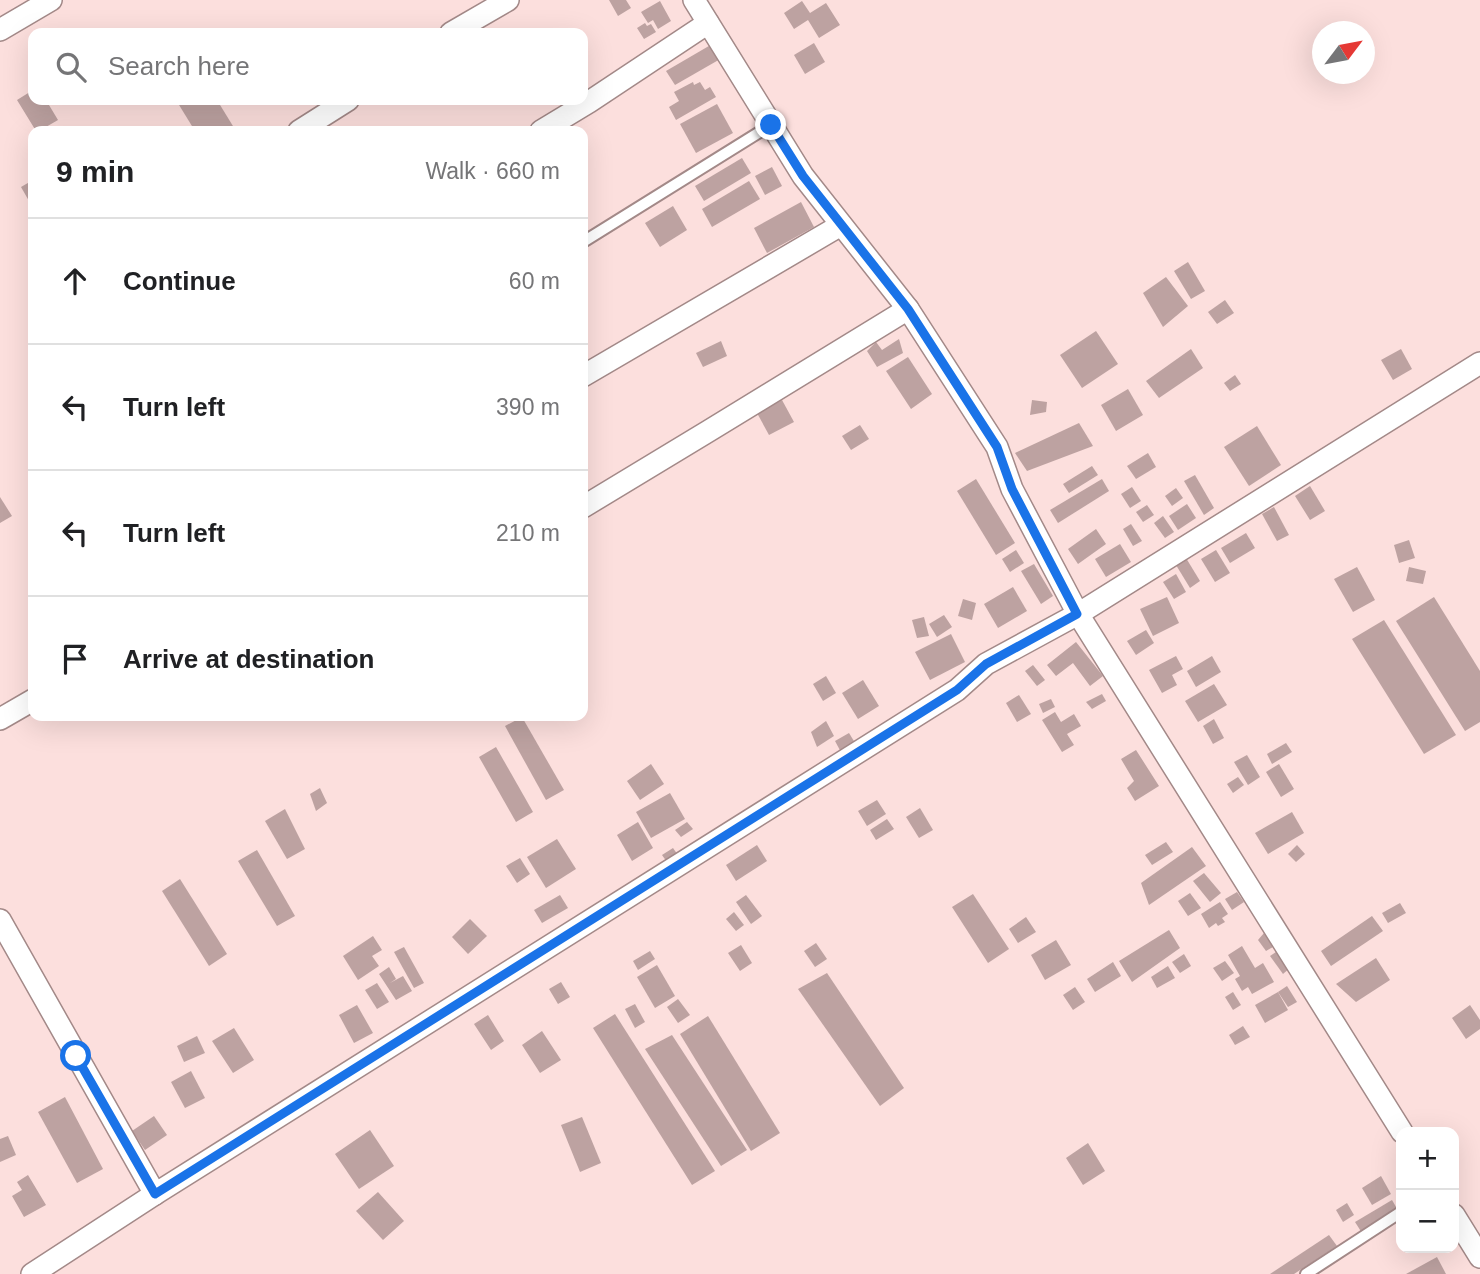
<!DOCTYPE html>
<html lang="en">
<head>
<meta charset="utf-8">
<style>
  body { margin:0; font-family:Helvetica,sans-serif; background:#f2f2f2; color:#202124 }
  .controls { position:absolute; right:21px; bottom:21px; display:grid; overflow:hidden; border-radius:14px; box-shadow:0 7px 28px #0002 }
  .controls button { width:63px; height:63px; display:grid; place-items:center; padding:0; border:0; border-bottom:2px solid #e0e0e0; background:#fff; color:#202124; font:35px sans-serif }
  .compass { position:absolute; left:1312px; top:21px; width:63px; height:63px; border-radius:50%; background:#fff; box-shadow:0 7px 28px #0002; rotate:58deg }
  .stop { position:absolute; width:21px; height:21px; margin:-16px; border:5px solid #1a73e8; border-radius:50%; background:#fff }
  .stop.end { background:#1a73e8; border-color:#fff; box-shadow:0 2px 7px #0008 }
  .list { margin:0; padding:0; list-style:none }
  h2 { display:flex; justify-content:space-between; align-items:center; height:91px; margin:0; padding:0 28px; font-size:30px }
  h2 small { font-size:23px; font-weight:400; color:#757577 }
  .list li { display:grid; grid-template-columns:46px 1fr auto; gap:21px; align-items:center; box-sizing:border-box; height:126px; padding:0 28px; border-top:2px solid #e0e0e0 }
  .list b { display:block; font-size:26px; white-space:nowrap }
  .list em { font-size:23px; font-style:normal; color:#757577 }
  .icon { flex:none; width:38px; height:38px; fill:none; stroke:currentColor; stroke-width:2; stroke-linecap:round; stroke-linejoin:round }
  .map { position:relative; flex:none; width:1480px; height:1274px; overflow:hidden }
  .search { position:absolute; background:#fff; box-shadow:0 7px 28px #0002; left:28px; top:28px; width:560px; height:77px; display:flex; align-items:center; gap:18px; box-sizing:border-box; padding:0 24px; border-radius:14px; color:#757577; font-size:26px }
  .panel { position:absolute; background:#fff; box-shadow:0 7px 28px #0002; left:28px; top:126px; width:560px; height:595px; border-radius:14px }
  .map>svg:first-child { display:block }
  .building { fill:#bda2a1 }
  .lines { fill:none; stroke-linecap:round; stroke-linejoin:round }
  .service-casing { stroke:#a38988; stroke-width:14 }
  .minor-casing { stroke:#a38988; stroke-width:24 }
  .service { stroke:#fff; stroke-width:10 }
  .minor { stroke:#fff; stroke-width:21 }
  .route { stroke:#1a73e8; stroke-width:9 }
</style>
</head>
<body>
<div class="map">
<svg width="1480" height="1274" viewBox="0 0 1480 1274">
  <rect width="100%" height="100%" fill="#fcdfdd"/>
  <!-- building -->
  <g class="building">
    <polygon points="609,0 626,0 631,8 618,16"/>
    <polygon points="660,1 671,21 658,29 653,20 648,23 641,12"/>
    <polygon points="802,1 810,13 826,3 840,25 819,38 808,20 794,29 784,13"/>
    <polygon points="645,23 647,26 651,24 656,32 644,39 637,28"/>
    <polygon points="714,43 722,58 675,85 666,71"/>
    <polygon points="814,43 825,62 805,74 794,55"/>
    <polygon points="693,82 694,85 700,82 705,90 710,87 716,97 676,120 669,107 679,101 674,92"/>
    <polygon points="33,90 33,100 46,100 58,120 39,131 36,131 17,100"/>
    <polygon points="176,100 217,100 236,131 195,131"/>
    <polygon points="717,104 733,133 696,153 680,124"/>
    <polygon points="742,158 751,173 704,201 695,186"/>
    <polygon points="772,167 782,186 765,195 755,176"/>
    <polygon points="33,180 33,208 21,187"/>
    <polygon points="749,181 760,199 712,227 702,209"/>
    <polygon points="801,202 814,227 767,253 754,228"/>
    <polygon points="673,206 687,230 660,247 645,223"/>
    <polygon points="1188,262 1205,291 1191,299 1174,271"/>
    <polygon points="1166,277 1188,306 1163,327 1143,293"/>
    <polygon points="1225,300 1234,313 1217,324 1208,312"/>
    <polygon points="1096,331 1118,364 1082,388 1060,355"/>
    <polygon points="899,339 903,353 877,367 867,351 876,342 882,350"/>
    <polygon points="721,341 727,356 703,367 696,353"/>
    <polygon points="1191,349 1203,368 1159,398 1146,381"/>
    <polygon points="1401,349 1412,369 1393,380 1381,360"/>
    <polygon points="908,357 932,394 911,409 886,371"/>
    <polygon points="1235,375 1241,384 1230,391 1224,383"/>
    <polygon points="1128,389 1143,415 1116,431 1101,405"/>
    <polygon points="782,400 794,422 769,435 757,413"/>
    <polygon points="1032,400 1047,402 1046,412 1030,415"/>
    <polygon points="1079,423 1093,446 1027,471 1015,453"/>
    <polygon points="860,425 869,439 851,450 842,436"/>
    <polygon points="1257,426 1281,465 1249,486 1224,447"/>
    <polygon points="1148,453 1156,467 1136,479 1127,466"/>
    <polygon points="1092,466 1098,475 1069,493 1063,484"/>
    <polygon points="1195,475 1214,508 1204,515 1184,481"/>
    <polygon points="976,479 1015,543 996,555 957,491"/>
    <polygon points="1102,479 1109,491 1058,523 1050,510"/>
    <polygon points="1310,486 1325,511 1310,520 1295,496"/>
    <polygon points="1132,487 1141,501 1130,508 1121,494"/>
    <polygon points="1176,488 1183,498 1172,506 1165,496"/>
    <polygon points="0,497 12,516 0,523"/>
    <polygon points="1187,504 1196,518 1178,530 1169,516"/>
    <polygon points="1147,505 1154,515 1143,522 1136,512"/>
    <polygon points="1274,507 1289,535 1277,541 1262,514"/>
    <polygon points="1163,516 1174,532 1165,538 1154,523"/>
    <polygon points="1131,524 1142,541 1133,546 1123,529"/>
    <polygon points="1096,529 1106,544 1078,564 1068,549"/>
    <polygon points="1246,533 1255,548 1230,563 1221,548"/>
    <polygon points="1409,540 1415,558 1399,563 1394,545"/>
    <polygon points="1120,544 1131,562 1106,577 1095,559"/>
    <polygon points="1016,550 1024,563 1010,572 1002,559"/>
    <polygon points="1216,550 1230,573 1215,582 1201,559"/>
    <polygon points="1186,558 1200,581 1190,588 1176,565"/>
    <polygon points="1034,564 1053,596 1041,604 1021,571"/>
    <polygon points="1357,567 1375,600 1353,612 1334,579"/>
    <polygon points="1409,567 1426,571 1423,584 1406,581"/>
    <polygon points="1176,574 1186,592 1174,599 1163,582"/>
    <polygon points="1013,587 1027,611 998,628 984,604"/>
    <polygon points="1167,597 1179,623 1153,636 1140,609"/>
    <polygon points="1434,597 1480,671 1480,722 1465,731 1396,621"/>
    <polygon points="963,599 976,603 972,620 958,616"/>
    <polygon points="944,615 952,627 937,637 929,624"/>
    <polygon points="924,617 929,636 917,638 912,620"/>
    <polygon points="1384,620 1456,735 1424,754 1352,639"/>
    <polygon points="1146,630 1154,643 1136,655 1127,641"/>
    <polygon points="951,634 965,662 930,680 915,652"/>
    <polygon points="1076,642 1103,676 1090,686 1073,663 1056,676 1047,665"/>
    <polygon points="1176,656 1183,669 1172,675 1177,685 1162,693 1149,670"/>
    <polygon points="1212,656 1221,672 1196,687 1187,671"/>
    <polygon points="1033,665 1045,680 1037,686 1025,671"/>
    <polygon points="826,676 836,693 823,701 813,684"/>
    <polygon points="863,680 879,706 858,719 842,693"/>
    <polygon points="1214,684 1227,705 1198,722 1185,701"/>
    <polygon points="1102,694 1106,701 1092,709 1086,702"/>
    <polygon points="1019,695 1031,714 1017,722 1006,703"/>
    <polygon points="1051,699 1055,707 1043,713 1039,704"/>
    <polygon points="1055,712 1061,722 1074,714 1081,726 1067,734 1074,745 1062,752 1042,720"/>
    <polygon points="522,717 564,790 546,800 505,726"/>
    <polygon points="1214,719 1224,738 1213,744 1203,726"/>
    <polygon points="826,721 834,736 817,747 811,732"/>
    <polygon points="849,733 857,746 842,754 835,741"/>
    <polygon points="1286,743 1292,752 1272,764 1267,754"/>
    <polygon points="496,747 533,812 516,822 479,757"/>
    <polygon points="1136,750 1159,786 1135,801 1127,788 1134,781 1121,759"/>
    <polygon points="1247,755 1260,777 1248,785 1234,762"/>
    <polygon points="651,764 664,784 640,800 627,781"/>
    <polygon points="1279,764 1294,789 1281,797 1266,772"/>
    <polygon points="1238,777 1244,785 1233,793 1227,784"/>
    <polygon points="320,788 327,803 316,811 310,794"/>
    <polygon points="670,793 685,819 651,838 636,812"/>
    <polygon points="877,800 886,814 867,826 858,811"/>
    <polygon points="920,808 933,830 919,838 906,817"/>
    <polygon points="285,809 305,849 287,859 265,821"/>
    <polygon points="1292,812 1304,833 1268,854 1255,833"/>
    <polygon points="887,819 894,829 876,840 870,830"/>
    <polygon points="638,822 653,848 632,861 617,835"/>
    <polygon points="687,822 693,829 681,837 675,830"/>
    <polygon points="557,839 576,869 546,888 527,857"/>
    <polygon points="1166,842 1173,852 1152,865 1145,855"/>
    <polygon points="757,845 767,861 736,881 726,865"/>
    <polygon points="1297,845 1305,854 1296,862 1288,854"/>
    <polygon points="1192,847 1206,866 1149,905 1141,883"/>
    <polygon points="673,848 680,858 669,865 662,855"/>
    <polygon points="257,850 295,916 277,926 238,861"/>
    <polygon points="520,858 530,874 517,883 506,866"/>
    <polygon points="1204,873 1221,893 1210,902 1193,881"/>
    <polygon points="180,879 227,954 209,966 162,891"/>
    <polygon points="1237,892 1244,902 1232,910 1225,899"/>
    <polygon points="1190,893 1201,908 1188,916 1178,901"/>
    <polygon points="973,894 1009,949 988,963 952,907"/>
    <polygon points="560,895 568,908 542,923 534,910"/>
    <polygon points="746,895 762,916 751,924 736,902"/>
    <polygon points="1220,902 1228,914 1222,918 1225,922 1218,926 1216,923 1209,928 1201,914"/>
    <polygon points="1400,903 1406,913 1388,923 1382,913"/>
    <polygon points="734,912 744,925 736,931 726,919"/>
    <polygon points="1372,916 1383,931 1331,966 1321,951"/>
    <polygon points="1026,917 1036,932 1018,943 1009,929"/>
    <polygon points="470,919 487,936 468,954 452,937"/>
    <polygon points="1169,930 1180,948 1132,982 1119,961"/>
    <polygon points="1264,933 1273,947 1266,951 1258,940"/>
    <polygon points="373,936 382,950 372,956 379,966 358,980 343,956"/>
    <polygon points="1056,940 1071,965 1045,980 1031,955"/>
    <polygon points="816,943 827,959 815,967 804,951"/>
    <polygon points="741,945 752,963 740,971 728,953"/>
    <polygon points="1242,946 1255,968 1263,963 1274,982 1252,994 1248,987 1242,991 1235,979 1240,976 1228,955"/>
    <polygon points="404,947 424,983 414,988 394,952"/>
    <polygon points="1279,950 1291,967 1283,974 1270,956"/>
    <polygon points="650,951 655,959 638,970 633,961"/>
    <polygon points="1184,954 1191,966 1180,973 1172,962"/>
    <polygon points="1376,958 1390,980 1356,1002 1336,984"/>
    <polygon points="1225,961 1234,973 1222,981 1213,968"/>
    <polygon points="1113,962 1121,976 1095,992 1087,979"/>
    <polygon points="657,965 675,996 655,1008 637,977"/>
    <polygon points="1168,966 1175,978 1157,988 1151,977"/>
    <polygon points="389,967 396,979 390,983 403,976 412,991 396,1000 379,974"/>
    <polygon points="827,973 904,1088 880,1106 798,989"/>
    <polygon points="561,982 570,997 558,1004 549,989"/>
    <polygon points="377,983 389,1002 377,1009 365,990"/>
    <polygon points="1287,986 1297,1002 1288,1007 1278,992"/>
    <polygon points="1075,987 1085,1002 1073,1010 1063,995"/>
    <polygon points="1233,992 1241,1005 1233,1010 1225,997"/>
    <polygon points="1278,992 1288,1010 1265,1023 1255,1005"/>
    <polygon points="678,999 690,1015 678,1023 667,1007"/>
    <polygon points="635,1004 645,1022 635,1028 625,1009"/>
    <polygon points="357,1005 373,1033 354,1043 339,1015"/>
    <polygon points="1470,1005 1480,1020 1480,1029 1466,1039 1452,1018"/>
    <polygon points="615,1014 715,1171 692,1185 593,1028"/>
    <polygon points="488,1015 504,1041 491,1050 474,1024"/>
    <polygon points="708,1016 780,1133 751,1151 680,1034"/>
    <polygon points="1243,1026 1250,1037 1235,1045 1229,1035"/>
    <polygon points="234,1028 254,1060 233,1073 212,1041"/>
    <polygon points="542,1031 561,1060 540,1073 522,1045"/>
    <polygon points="672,1035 747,1150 721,1166 645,1049"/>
    <polygon points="197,1036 205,1053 184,1062 177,1046"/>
    <polygon points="191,1071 205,1098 185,1108 171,1082"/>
    <polygon points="65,1097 103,1169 77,1183 38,1112"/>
    <polygon points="154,1116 167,1135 145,1150 132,1131"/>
    <polygon points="582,1117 601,1163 580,1172 561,1125"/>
    <polygon points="370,1130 394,1166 359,1189 335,1154"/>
    <polygon points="8,1136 16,1155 0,1162 0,1139"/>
    <polygon points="1088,1143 1105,1171 1083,1185 1066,1158"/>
    <polygon points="28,1175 46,1205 24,1217 12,1196 22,1190 17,1182"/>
    <polygon points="1381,1176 1391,1194 1372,1205 1362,1188"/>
    <polygon points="378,1192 404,1221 383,1240 356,1211"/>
    <polygon points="1392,1200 1399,1212 1362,1233 1355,1222"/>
    <polygon points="1347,1203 1354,1215 1343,1222 1336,1210"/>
    <polygon points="1329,1235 1337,1246 1294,1274 1270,1274"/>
    <polygon points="1437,1257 1446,1274 1406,1274"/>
  </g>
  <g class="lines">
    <!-- service casing -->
    <g class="service-casing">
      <g id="service">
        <polyline points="583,242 771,125"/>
        <polyline points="1306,1274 1401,1212"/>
      </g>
    </g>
    <!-- minor casing -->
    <g class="minor-casing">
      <g id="minor">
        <polyline points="694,0 803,176 908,309 997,447 1012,489 1078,614 1402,1132"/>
        <polyline points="0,30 51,0"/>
        <polyline points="451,33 508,0"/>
        <polyline points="299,131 348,100"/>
        <polyline points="541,131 589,102 708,23"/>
        <polyline points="583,376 841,225"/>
        <polyline points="583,507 707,432 908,309"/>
        <polyline points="0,719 33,700"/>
        <polyline points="0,920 155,1194"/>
        <polyline points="1454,1215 1480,1257"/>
        <polyline points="32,1274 155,1194 957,690 986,664 1078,614 1480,363"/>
      </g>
    </g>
    <!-- service -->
    <use href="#service" class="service"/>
    <!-- minor -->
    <use href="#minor" class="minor"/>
  </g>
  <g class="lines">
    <!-- route -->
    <polyline class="route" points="76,1056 155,1194 957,690 986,664 1077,614 1012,489 997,447 908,309 803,176 771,125"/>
  </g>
</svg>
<div class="controls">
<button>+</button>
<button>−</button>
</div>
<svg class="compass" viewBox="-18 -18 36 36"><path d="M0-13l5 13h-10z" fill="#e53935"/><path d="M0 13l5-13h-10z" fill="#757577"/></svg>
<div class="stop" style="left:76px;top:1056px"></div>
<div class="stop end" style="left:771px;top:125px"></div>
<div class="search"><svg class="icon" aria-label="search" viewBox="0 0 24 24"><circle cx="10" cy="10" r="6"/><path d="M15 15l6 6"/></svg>Search here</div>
<section class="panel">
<h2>9 min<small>Walk · 660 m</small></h2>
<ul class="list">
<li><svg class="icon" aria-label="ahead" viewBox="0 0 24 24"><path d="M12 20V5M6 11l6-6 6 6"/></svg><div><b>Continue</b></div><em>60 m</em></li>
<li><svg class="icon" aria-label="left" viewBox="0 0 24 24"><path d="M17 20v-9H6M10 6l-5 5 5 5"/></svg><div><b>Turn left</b></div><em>390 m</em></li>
<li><svg class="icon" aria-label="left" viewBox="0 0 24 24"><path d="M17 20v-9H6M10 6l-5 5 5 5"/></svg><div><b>Turn left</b></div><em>210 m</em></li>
<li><svg class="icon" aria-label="arrive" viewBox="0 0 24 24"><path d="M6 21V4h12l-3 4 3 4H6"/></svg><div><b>Arrive at destination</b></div></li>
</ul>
</section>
</div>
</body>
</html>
